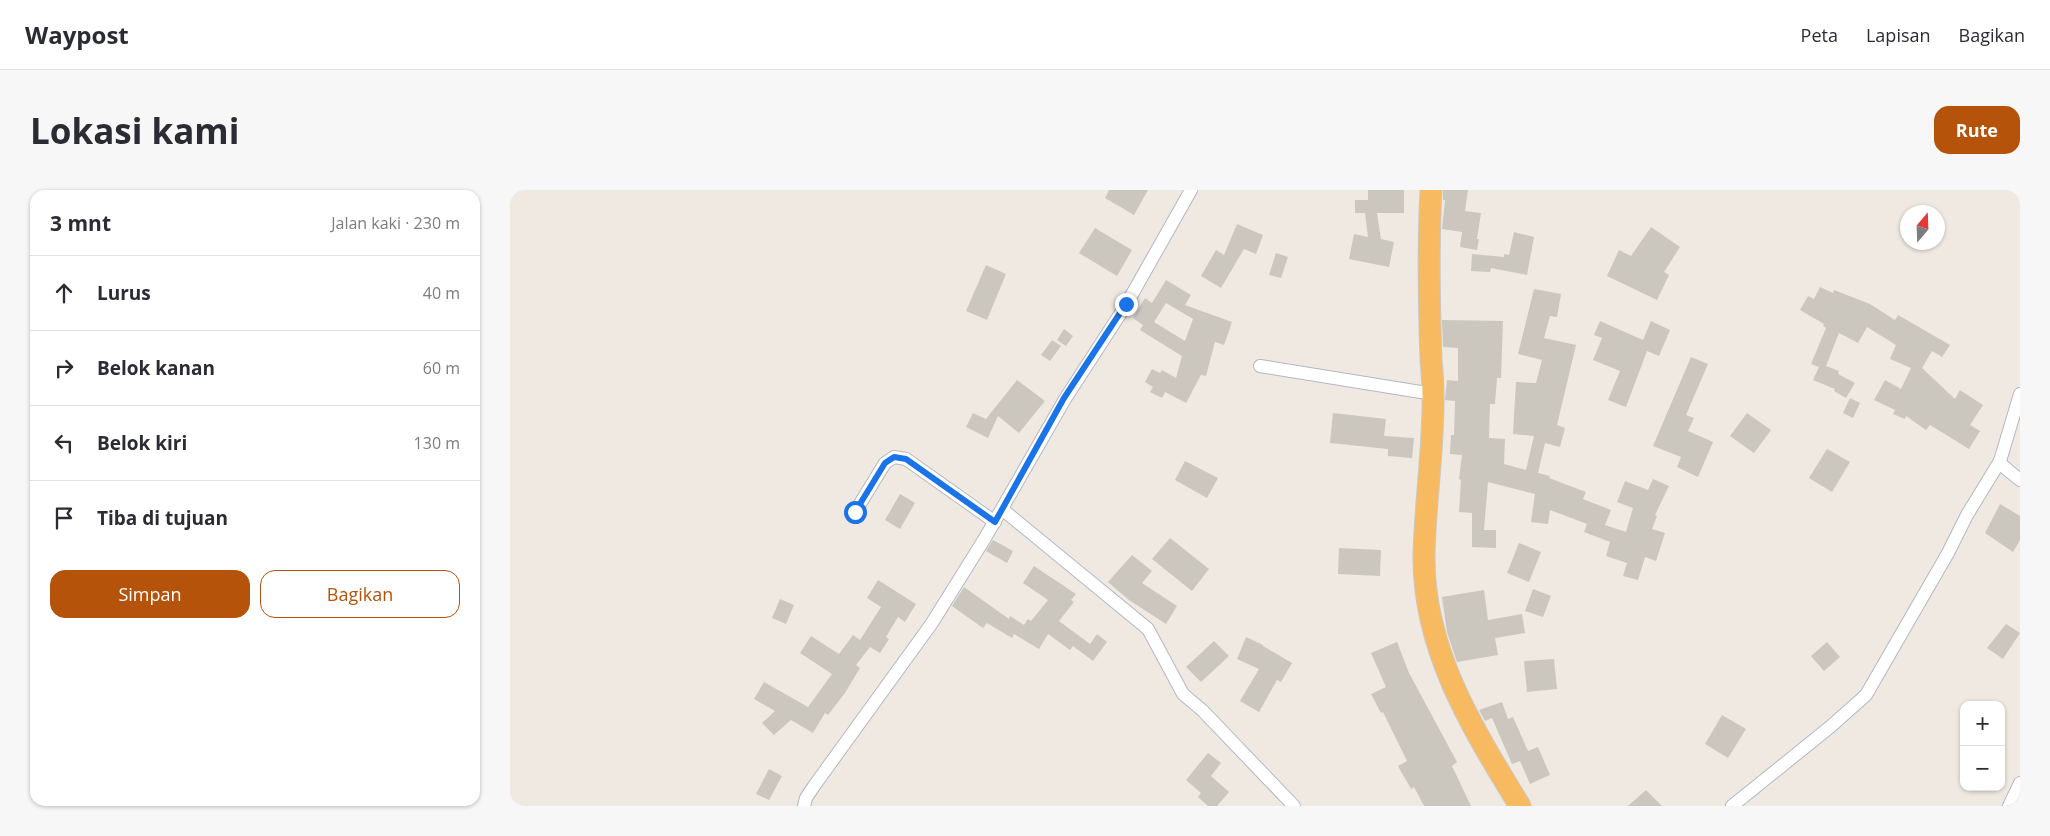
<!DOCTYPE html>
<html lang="id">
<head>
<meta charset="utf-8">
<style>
  body { margin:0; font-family:"Open Sans",sans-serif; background:#f7f7f7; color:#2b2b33 }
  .controls { position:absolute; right:15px; bottom:15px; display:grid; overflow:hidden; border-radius:10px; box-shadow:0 1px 4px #0004 }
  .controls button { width:45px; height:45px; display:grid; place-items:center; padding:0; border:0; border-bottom:1px solid #e1e1e2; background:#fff; color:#2b2b33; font:25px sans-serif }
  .compass { position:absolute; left:1390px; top:15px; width:45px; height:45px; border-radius:50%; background:#fff; box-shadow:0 1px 4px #0004; rotate:19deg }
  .stop { position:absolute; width:15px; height:15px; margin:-11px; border:4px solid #1a73e8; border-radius:50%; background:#fff }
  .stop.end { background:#1a73e8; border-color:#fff; box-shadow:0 1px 5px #0008 }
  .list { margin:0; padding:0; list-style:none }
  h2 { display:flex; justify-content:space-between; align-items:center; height:65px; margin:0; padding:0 20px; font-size:21px }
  h2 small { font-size:16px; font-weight:400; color:#7c7c81 }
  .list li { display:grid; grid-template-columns:32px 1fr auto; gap:15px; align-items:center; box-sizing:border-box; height:75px; padding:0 20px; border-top:1px solid #e1e1e2 }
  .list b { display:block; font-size:19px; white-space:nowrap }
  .list em { font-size:16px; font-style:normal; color:#7c7c81 }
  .actions { display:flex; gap:10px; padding:15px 20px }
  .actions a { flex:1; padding:11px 0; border:1px solid #b45309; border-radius:15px; text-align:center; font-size:18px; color:#b45309 }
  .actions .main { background:#b45309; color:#fff }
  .icon { flex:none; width:28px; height:28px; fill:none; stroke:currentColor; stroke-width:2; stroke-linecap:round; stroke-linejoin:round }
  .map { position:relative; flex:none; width:1510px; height:616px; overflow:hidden; border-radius:15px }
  header { display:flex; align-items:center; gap:30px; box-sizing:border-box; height:70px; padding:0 25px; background:#fff; border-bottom:1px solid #e1e1e2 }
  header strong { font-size:24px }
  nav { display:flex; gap:28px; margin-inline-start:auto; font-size:18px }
  .intro { display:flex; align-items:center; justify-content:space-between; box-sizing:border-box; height:120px; padding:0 30px }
  h1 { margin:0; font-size:35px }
  .button { padding:12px 22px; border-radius:15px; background:#b45309; color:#fff; font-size:18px; font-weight:700 }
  main { display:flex; gap:30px; padding:0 30px }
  aside { flex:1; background:#fff; border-radius:15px; box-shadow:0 1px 4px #0004 }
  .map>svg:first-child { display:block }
  .building { fill:#cbc7bf; fill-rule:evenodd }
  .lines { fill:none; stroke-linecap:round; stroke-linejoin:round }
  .minor-casing { stroke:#b4b7c1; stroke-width:14 }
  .trunk-casing { stroke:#c9c9c9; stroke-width:23 }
  .minor { stroke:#fff; stroke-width:12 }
  .trunk { stroke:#f8ba60; stroke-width:21 }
  .route { stroke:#1a73e8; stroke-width:6 }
</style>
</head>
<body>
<header>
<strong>Waypost</strong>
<nav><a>Peta</a><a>Lapisan</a><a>Bagikan</a></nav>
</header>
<div class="intro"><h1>Lokasi kami</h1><a class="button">Rute</a></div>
<main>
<aside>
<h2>3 mnt<small>Jalan kaki · 230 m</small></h2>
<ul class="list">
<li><svg class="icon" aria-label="ahead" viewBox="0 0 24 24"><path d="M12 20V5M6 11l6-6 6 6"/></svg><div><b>Lurus</b></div><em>40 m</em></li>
<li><svg class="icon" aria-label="right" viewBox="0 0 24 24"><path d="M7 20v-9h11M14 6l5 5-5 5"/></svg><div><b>Belok kanan</b></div><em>60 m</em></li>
<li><svg class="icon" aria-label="left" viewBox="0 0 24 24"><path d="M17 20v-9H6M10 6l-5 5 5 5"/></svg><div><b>Belok kiri</b></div><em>130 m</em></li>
<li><svg class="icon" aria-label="arrive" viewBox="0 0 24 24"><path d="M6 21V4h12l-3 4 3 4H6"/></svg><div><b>Tiba di tujuan</b></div></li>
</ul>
<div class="actions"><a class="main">Simpan</a><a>Bagikan</a></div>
</aside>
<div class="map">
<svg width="1510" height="616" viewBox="0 0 1510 616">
  <rect width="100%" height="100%" fill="#efe9e1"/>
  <!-- building -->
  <g class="building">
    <polygon points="599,0 638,0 624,25 595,8"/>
    <polygon points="858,0 894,0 894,23 867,23 871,49 884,52 879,77 839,69 844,44 858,47 855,23 845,23 845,10 858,10"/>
    <polygon points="933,0 958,0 955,21 971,23 967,49 969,49 967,60 950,57 952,42 932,39 935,10 933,10"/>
    <polygon points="727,34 753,45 746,64 734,59 711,98 691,86 706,60 714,65"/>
    <polygon points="1141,37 1170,57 1154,82 1159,85 1147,110 1097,86 1109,60 1121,66"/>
    <polygon points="585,38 622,60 607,86 569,63"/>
    <polygon points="1004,42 1024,47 1017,85 981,78 980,82 961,81 962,64 994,67 994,64 999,65"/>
    <polygon points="766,63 778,67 771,88 759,85"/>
    <polygon points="476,75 496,84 477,130 456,121"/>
    <path d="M656,90l25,15 -6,10 47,17 -8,23 -9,-3 -9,34 -5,-1 -15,28 -21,-11 -3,6 -12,-6 3,-5 -8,-5 7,-13 8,4 2,-3 14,8 6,-22 -42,-26 3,-5 -10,-7 12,-20 7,5zM656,113l27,16 -8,22 -31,-19z"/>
    <polygon points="1310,97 1323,103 1324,100 1360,114 1385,130 1388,125 1440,155 1432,167 1422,161 1412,178 1445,209 1450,200 1473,215 1460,235 1470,241 1459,259 1420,235 1416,240 1396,226 1395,229 1383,224 1385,220 1364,210 1375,190 1391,199 1401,178 1380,169 1386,155 1357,137 1348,153 1329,143 1316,176 1329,181 1328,184 1345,193 1336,208 1324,201 1325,199 1303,190 1309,177 1301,174 1316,138 1313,136 1314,134 1290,120 1298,106 1304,109"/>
    <polygon points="1024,99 1051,104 1047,127 1040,126 1034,148 1066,155 1047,235 1055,238 1050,257 1035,253 1028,283 1040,286 1039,288 1076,302 1073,309 1101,320 1095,335 1116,342 1123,318 1107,312 1115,291 1138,300 1143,289 1159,296 1145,325 1147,326 1142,339 1155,343 1146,371 1135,367 1128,390 1113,386 1117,373 1096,366 1100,352 1074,342 1077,334 1040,320 1038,334 1021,332 1025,304 978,292 974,340 986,340 986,358 962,357 962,323 949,322 951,290 949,289 952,265 940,264 941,245 944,245 945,211 935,210 937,190 948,191 948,158 933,157 932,130 993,131 991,188 987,188 985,214 980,214 979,248 995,249 994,274 1016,280 1024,246 1003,244 1006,192 1026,193 1032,170 1008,164"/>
    <polygon points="1090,131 1133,150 1141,131 1160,140 1149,166 1137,161 1116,217 1098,210 1110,181 1083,170 1092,148 1084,145"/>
    <polygon points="554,139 563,146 556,156 547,150"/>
    <polygon points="542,150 551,156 540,171 531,165"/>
    <polygon points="1181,167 1198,174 1176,225 1184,228 1178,241 1203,252 1188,287 1167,277 1171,267 1143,256"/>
    <polygon points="507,190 535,211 509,243 488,226 478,248 456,237 463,223 476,229"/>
    <polygon points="1340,208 1350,213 1343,228 1333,223"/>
    <polygon points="823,223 876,229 874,246 904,248 902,268 878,266 878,259 820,253"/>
    <polygon points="1237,223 1261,240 1244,263 1220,246"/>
    <polygon points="1317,259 1340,272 1322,302 1299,288"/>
    <polygon points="675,271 708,288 697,308 665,290"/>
    <polygon points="390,304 405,313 390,339 375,330"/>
    <polygon points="1490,314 1510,326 1510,350 1503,362 1475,343"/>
    <polygon points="660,348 699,379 682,401 642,369"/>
    <polygon points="483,350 503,361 497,373 476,361"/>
    <polygon points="1009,353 1031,362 1019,392 997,383"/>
    <polygon points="829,358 871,360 870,386 828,384"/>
    <polygon points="622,365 642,381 632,393 667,416 656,434 619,410 598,392"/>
    <polygon points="524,376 566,404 561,410 564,412 549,431 580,454 587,444 597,452 583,471 563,456 560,460 538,444 529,459 504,444 502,448 477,433 473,438 442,416 454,397 499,429 500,426 514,435 518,429 521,431 538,410 513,393"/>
    <polygon points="368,390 406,414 395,432 388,427 376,447 379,449 370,463 360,457 346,475 350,478 335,503 318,525 315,523 303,543 281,530 264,545 252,533 265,521 244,509 254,492 298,517 322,484 290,463 301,446 329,464 343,445 350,450 371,417 357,408"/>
    <polygon points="1023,399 1041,406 1033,427 1015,421"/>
    <polygon points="974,400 978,430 1012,424 1015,443 985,448 988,465 947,472 937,442 932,407"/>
    <polygon points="270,409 284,415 276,434 262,428"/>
    <polygon points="1496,434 1510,443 1493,469 1477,458"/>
    <polygon points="736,447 753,455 753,456 782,473 771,492 767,490 749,522 730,511 749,479 727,469"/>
    <polygon points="704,451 719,466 691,492 676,477"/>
    <polygon points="887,452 899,483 947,572 942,576 961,616 914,616 904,597 901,599 888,576 897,571 873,522 871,523 861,504 876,497 861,463"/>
    <polygon points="1317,452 1330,467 1314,481 1301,466"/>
    <polygon points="1044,469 1047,499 1017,502 1014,471"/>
    <polygon points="992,512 998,529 1003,527 1018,561 1028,557 1040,585 1020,594 1010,571 1002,574 982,528 975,531 969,520"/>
    <polygon points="1212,525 1236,539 1218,568 1195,554"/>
    <polygon points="698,563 711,573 701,586 719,602 707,616 698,616 688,607 691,603 676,590"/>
    <polygon points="259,579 272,586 259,610 246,604"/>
    <polygon points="1136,600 1152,616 1118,616"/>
  </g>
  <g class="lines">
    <!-- minor casing -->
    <g class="minor-casing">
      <g id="minor">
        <polyline points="750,176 923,204"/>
        <polyline points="1510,204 1490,271 1493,276 1510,290"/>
        <polyline points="492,319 638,439 673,504 693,521 784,616"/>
        <polyline points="345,322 375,273 384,267 396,269 485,332"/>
        <polyline points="294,616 296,608 304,596 422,433 475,348 555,209 616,115 681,0"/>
        <polyline points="1222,616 1320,537 1356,505 1438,363 1457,325 1490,271"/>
        <polyline points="1499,616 1510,593"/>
      </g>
    </g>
    <!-- trunk casing -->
    <g class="trunk-casing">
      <path id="trunk" d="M921,0c-3,56 -2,114 0,170 1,11 2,22 2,34 1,53 -8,108 -9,162 -1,94 49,173 96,250"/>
    </g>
    <!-- minor -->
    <use href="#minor" class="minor"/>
    <!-- trunk -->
    <use href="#trunk" class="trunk"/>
  </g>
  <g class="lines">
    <!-- route -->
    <polyline class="route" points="345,322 375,273 384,267 396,269 485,332 554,208 616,114"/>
  </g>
</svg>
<div class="controls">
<button>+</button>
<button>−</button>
</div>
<svg class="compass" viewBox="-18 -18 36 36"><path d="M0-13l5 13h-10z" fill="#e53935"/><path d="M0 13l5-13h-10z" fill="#7c7c81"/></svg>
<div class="stop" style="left:345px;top:322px"></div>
<div class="stop end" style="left:616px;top:114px"></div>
</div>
</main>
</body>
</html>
